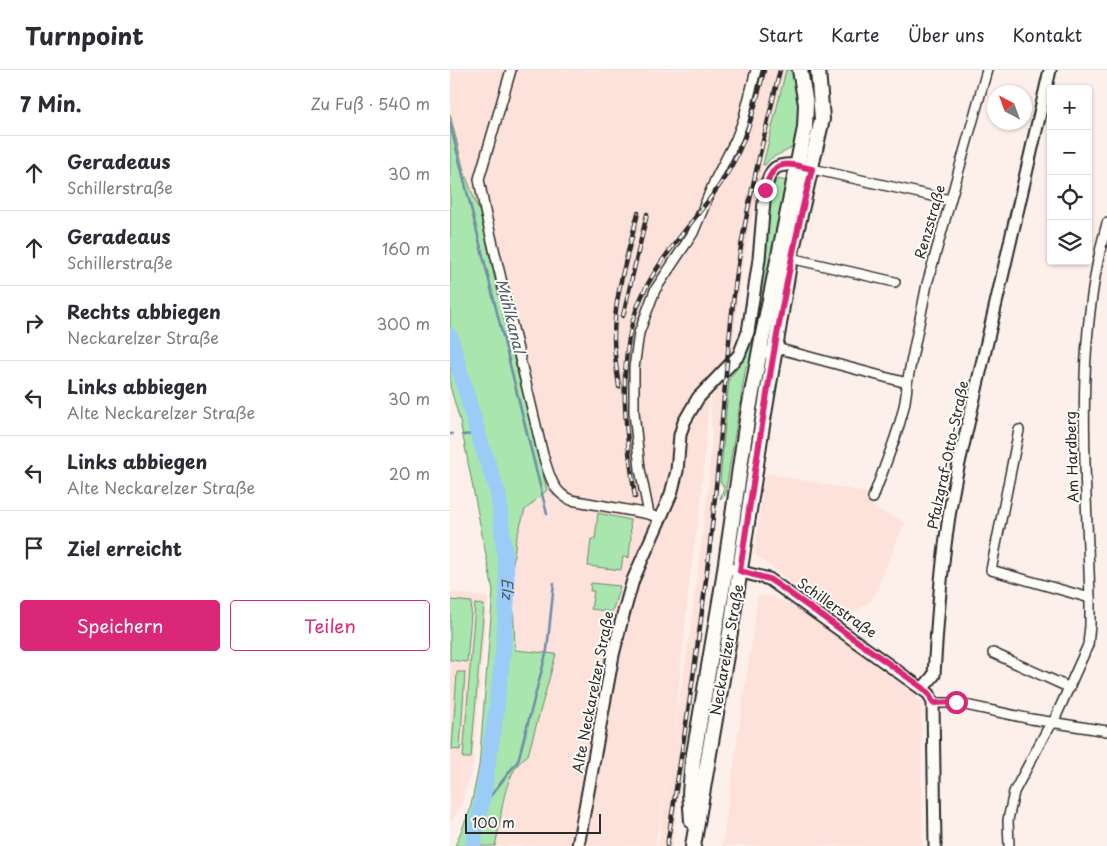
<!DOCTYPE html>
<html lang="de">
<head>
<meta charset="utf-8">
<style>
  body { margin:0; font-family:"Playpen Sans",sans-serif; background:#f2f2f3; color:#2b2b33 }
  .controls { position:absolute; right:15px; top:15px; display:grid; overflow:hidden; border-radius:5px; box-shadow:0 1px 4px #0004 }
  .controls button { width:45px; height:45px; display:grid; place-items:center; padding:0; border:0; border-bottom:1px solid #e1e1e2; background:#fff; color:#2b2b33; font:25px sans-serif }
  .compass { position:absolute; left:537px; top:15px; width:45px; height:45px; border-radius:50%; background:#fff; box-shadow:0 1px 4px #0004; rotate:319deg }
  .scale { position:absolute; left:15px; bottom:12px; width:136px; box-sizing:border-box; padding-left:5px; border:2px solid #2b2b2b; border-top:0; font-size:14px; line-height:18px; white-space:nowrap; color:#2b2b2b; -webkit-text-stroke:4px #fdfcf7; paint-order:stroke }
  .stop { position:absolute; width:15px; height:15px; margin:-11px; border:4px solid #db2777; border-radius:50%; background:#fff }
  .stop.end { background:#db2777; border-color:#fff; box-shadow:0 1px 5px #0008 }
  .list { margin:0; padding:0; list-style:none }
  h2 { display:flex; justify-content:space-between; align-items:center; height:65px; margin:0; padding:0 20px; font-size:21px }
  h2 small { font-size:16px; font-weight:400; color:#7c7c81 }
  .list li { display:grid; grid-template-columns:32px 1fr auto; gap:15px; align-items:center; box-sizing:border-box; height:75px; padding:0 20px; border-top:1px solid #e1e1e2 }
  .list b { display:block; font-size:19px; white-space:nowrap }
  .list p { margin:0; font-size:16px; white-space:nowrap; color:#7c7c81 }
  .list em { font-size:16px; font-style:normal; color:#7c7c81 }
  .actions { display:flex; gap:10px; padding:15px 20px }
  .actions a { flex:1; padding:11px 0; border:1px solid #db2777; border-radius:5px; text-align:center; font-size:18px; color:#db2777 }
  .actions .main { background:#db2777; color:#fff }
  .icon { flex:none; width:28px; height:28px; fill:none; stroke:currentColor; stroke-width:2; stroke-linecap:round; stroke-linejoin:round }
  .map { position:relative; flex:none; width:657px; height:776px; overflow:hidden }
  header { display:flex; align-items:center; gap:30px; box-sizing:border-box; height:70px; padding:0 25px; background:#fff; border-bottom:1px solid #e1e1e2 }
  header strong { font-size:24px }
  nav { display:flex; gap:28px; margin-inline-start:auto; font-size:18px }
  main { display:flex }
  aside { flex:1; background:#fff }
  .map>svg:first-child { display:block }
  .built { fill:#fde2db; fill-rule:evenodd }
  .green { fill:#a8e6ad; stroke:#6a886c }
  .lines { fill:none; stroke-linecap:round; stroke-linejoin:round }
  .stream { stroke:#6e8ca6; stroke-width:2.5 }
  .river { stroke:#9bccf8; stroke-width:16 }
  .minor-casing { stroke:#2b2b2b; stroke-width:12 }
  .tertiary-casing { stroke:#2b2b2b; stroke-width:15 }
  .primary-casing { stroke:#2b2b2b; stroke-width:18 }
  .minor { stroke:#fdfcf7; stroke-width:9 }
  .tertiary { stroke:#fdfcf7; stroke-width:11 }
  .primary { stroke:#fdfcf7; stroke-width:14 }
  .rail-casing { stroke:#2b2b2b; stroke-width:4.5 }
  .rail { stroke:#fdfcf7; stroke-width:2.5; stroke-dasharray:8; stroke-linecap:butt }
  .route { stroke:#db2777; stroke-width:6 }
  .labels { text-anchor:middle; stroke-width:4; stroke-linejoin:round; paint-order:stroke }
  .street-label { font-size:14px; fill:#2b2b2b; stroke:#fdfcf7 }
  .water-label { font-size:15px; font-style:italic; fill:#4d5b68; stroke:#fdfcf7 }
</style>
</head>
<body>
<header>
<strong>Turnpoint</strong>
<nav><a>Start</a><a>Karte</a><a>Über uns</a><a>Kontakt</a></nav>
</header>
<main>
<aside>
<h2>7 Min.<small>Zu Fuß · 540 m</small></h2>
<ul class="list">
<li><svg class="icon" aria-label="ahead" viewBox="0 0 24 24"><path d="M12 20V5M6 11l6-6 6 6"/></svg><div><b>Geradeaus</b><p>Schillerstraße</p></div><em>30 m</em></li>
<li><svg class="icon" aria-label="ahead" viewBox="0 0 24 24"><path d="M12 20V5M6 11l6-6 6 6"/></svg><div><b>Geradeaus</b><p>Schillerstraße</p></div><em>160 m</em></li>
<li><svg class="icon" aria-label="right" viewBox="0 0 24 24"><path d="M7 20v-9h11M14 6l5 5-5 5"/></svg><div><b>Rechts abbiegen</b><p>Neckarelzer Straße</p></div><em>300 m</em></li>
<li><svg class="icon" aria-label="left" viewBox="0 0 24 24"><path d="M17 20v-9H6M10 6l-5 5 5 5"/></svg><div><b>Links abbiegen</b><p>Alte Neckarelzer Straße</p></div><em>30 m</em></li>
<li><svg class="icon" aria-label="left" viewBox="0 0 24 24"><path d="M17 20v-9H6M10 6l-5 5 5 5"/></svg><div><b>Links abbiegen</b><p>Alte Neckarelzer Straße</p></div><em>20 m</em></li>
<li><svg class="icon" aria-label="arrive" viewBox="0 0 24 24"><path d="M6 21V4h12l-3 4 3 4H6"/></svg><div><b>Ziel erreicht</b></div></li>
</ul>
<div class="actions"><a class="main">Speichern</a><a>Teilen</a></div>
</aside>
<div class="map">
<svg width="657" height="776" viewBox="0 0 657 776">
  <rect width="100%" height="100%" fill="#fdf0ea"/>
  <filter id="ink" filterUnits="userSpaceOnUse"><feTurbulence type="fractalNoise" baseFrequency=".02" numOctaves="2"/><feDisplacementMap in="SourceGraphic" scale="10" xChannelSelector="R" yChannelSelector="G"/><feConvolveMatrix kernelMatrix="1 2 1 2 8 2 1 2 1" color-interpolation-filters="sRGB"/></filter>
  <g filter="url(#ink)">
    <!-- built -->
    <g class="built">
      <path d="M0,0h336l-23,95 -21,105 -13,109 -5,59h-2l-8,89 -42,319h-14l10,-70 -13,70h-160l14,-66 12,-20 35,-106 -41,-4 -3,-79 4,-31 9,-30 22,-20 -44,-175 -23,-101 -16,-42 -14,-58zM260,315l2,52 -4,52 -17,137 -17,108 16,-156 11,-78z"/>
      <polygon points="316,403 419,423 426,439 455,452 422,530 393,550 304,484"/>
      <polygon points="0,522 38,527 23,695 11,736 0,754"/>
      <polygon points="308,526 322,526 352,541 465,625 471,632 472,776 272,776"/>
    </g>
    <!-- green -->
    <g class="green">
      <path d="M336,0h10c2,16 9,64 -3,76 -9,9 -20,7 -28,19h-2z"/>
      <path d="M0,44l14,57 16,43 23,101 44,175 -22,20 -9,30 -4,31 3,79 41,4 -28,101c-27,19 -25,61 -33,91h-40l15,-36 9,-44 14,-175 -33,-170 -10,-35z"/>
      <polygon points="328,109 336,111 338,115 301,296 296,296 275,425 270,429 274,417 270,411 279,309 290,295 299,279 304,264 316,186 319,128 321,118"/>
      <polygon points="148,443 180,450 181,467 179,488 173,487 171,500 138,496 141,469 145,469"/>
      <polygon points="141,513 170,516 162,542 141,539 144,521 140,521"/>
      <polygon points="277,526 281,527 251,691 249,691"/>
      <polygon points="0,530 22,532 17,592 0,590"/>
      <polygon points="25,534 34,535 21,688 13,688"/>
      <polygon points="7,602 15,602 10,680 2,679"/>
    </g>
    <g class="lines">
      <!-- stream -->
      <g class="stream">
        <polyline points="0,53 97,444"/>
        <polyline points="0,364 2,364"/>
        <polyline points="12,365 28,364"/>
        <polyline points="31,738 68,691 97,580 104,513"/>
      </g>
      <!-- river -->
      <path class="river" id="s1" d="M0,266l28,98 20,59 8,74 1,28 -4,56 -7,62 -15,95 -8,38"/>
      <!-- minor casing -->
      <g class="minor-casing">
        <g id="minor">
          <path d="M61,0l-32,109 6,32 58,244c6,18 9,37 28,45l78,14 11,5"/>
          <polyline points="358,98 500,130"/>
          <polyline points="340,188 445,212"/>
          <polyline points="309,287 316,282 330,279 457,313 477,214 537,0"/>
          <polyline points="569,360 541,500 640,528"/>
          <path d="M423,428c11,-32 34,-83 34,-115"/>
          <polyline points="199,444 190,399 184,342 184,298 189,263 205,220 243,163 265,110 286,69 293,51 306,0"/>
          <polyline points="543,583 620,618"/>
          <polyline points="483,633 506,633 581,649 657,661"/>
          <path d="M559,776l-1,-26 6,-28 33,-62 6,-7 35,-78 2,-20v-27c-4,-125 -17,-253 17,-375"/>
        </g>
      </g>
      <!-- tertiary casing -->
      <g class="tertiary-casing">
        <g id="tertiary">
          <polyline points="276,498 319,509 479,624 483,633 485,776"/>
          <path d="M473,618l11,-13c4,-67 9,-133 22,-199l94,-406"/>
          <path d="M128,776l35,-191 9,-36 11,-39 38,-86 6,-23 3,-36 4,-13 14,-24 41,-43 9,-23 11,-73 6,-69c5,-22 10,-27 33,-25"/>
        </g>
      </g>
      <!-- primary casing -->
      <g class="primary-casing">
        <g id="primary">
          <polyline points="242,751 240,723 243,690 272,520 297,350 312,269 355,58 356,34 350,0"/>
          <polyline points="243,776 282,551 311,362 340,188 372,49 368,0"/>
        </g>
      </g>
      <!-- minor -->
      <use href="#minor" class="minor"/>
      <!-- tertiary -->
      <use href="#tertiary" class="tertiary"/>
      <!-- primary -->
      <use href="#primary" class="primary"/>
      <!-- rail casing -->
      <g class="rail-casing">
        <g id="rail">
          <polyline points="173,246 197,144"/>
          <path d="M169,317c-2,-16 -5,-33 -5,-49 0,-42 14,-84 24,-125"/>
          <path d="M185,427c-8,-57 -17,-115 -3,-173 14,-57 60,-97 91,-144 22,-33 32,-72 41,-110"/>
          <path d="M217,776c19,-119 38,-239 49,-360 8,-75 11,-152 23,-227 10,-64 26,-126 41,-189"/>
        </g>
      </g>
      <!-- rail -->
      <use href="#rail" class="rail"/>
    </g>
  </g>
  <g class="lines" filter="url(#ink)">
    <!-- route -->
    <path class="route" d="M315,120c8,-31 19,-28 47,-21 -33,132 -52,267 -72,402l29,8 15,10 139,99 6,6 4,9 23,-1"/>
  </g>
  <g class="labels">
    <!-- street labels -->
    <g class="street-label">
      <text transform="translate(480 152) rotate(-74)" y="5">Renzstraße</text>
      <text transform="translate(498 385) rotate(-78)" y="5">Pfalzgraf-Otto-Straße</text>
      <text transform="translate(622 387) rotate(-92)" y="5">Am Hardberg</text>
      <text transform="translate(387 538) rotate(35)" y="5">Schillerstraße</text>
      <text transform="translate(277 580) rotate(-80)" y="5">Neckarelzer Straße</text>
      <text transform="translate(143 622) rotate(-79)" y="5">Alte Neckarelzer Straße</text>
    </g>
    <!-- water labels -->
    <g class="water-label">
      <text transform="translate(60 246) rotate(76)" y="5">Mühlkanal</text>
      <text dy="5" stroke="none"><textPath href="#s1" startOffset="260">Elz</textPath></text>
    </g>
  </g>
</svg>
<div class="controls">
<button>+</button>
<button>−</button>
<button><svg class="icon" aria-label="locate" viewBox="0 0 24 24"><circle cx="12" cy="12" r="6"/><path d="M12 2v4M12 18v4M2 12h4M18 12h4"/></svg></button>
<button><svg class="icon" aria-label="layers" viewBox="0 0 24 24"><path d="M12 4l9 5-9 5-9-5zM3 14l9 5 9-5"/></svg></button>
</div>
<svg class="compass" viewBox="-18 -18 36 36"><path d="M0-13l5 13h-10z" fill="#e53935"/><path d="M0 13l5-13h-10z" fill="#7c7c81"/></svg>
<div class="scale">100 m</div>
<div class="stop" style="left:506px;top:632px"></div>
<div class="stop end" style="left:315px;top:120px"></div>
</div>
</main>
</body>
</html>
